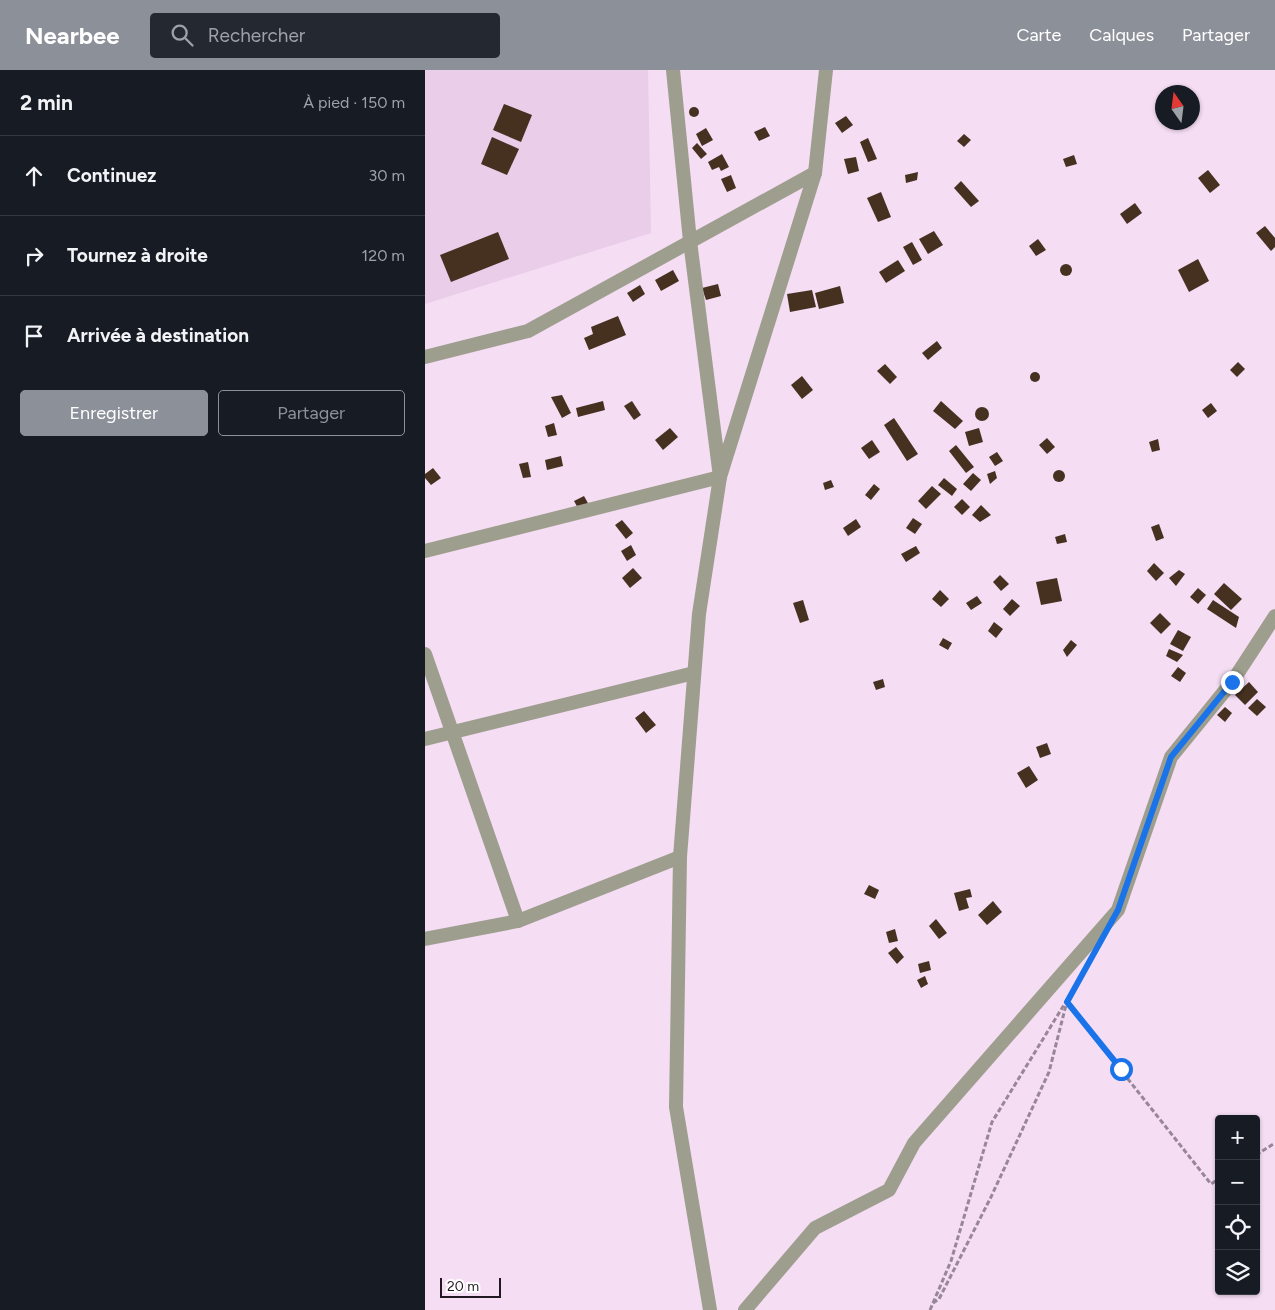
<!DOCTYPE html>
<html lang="fr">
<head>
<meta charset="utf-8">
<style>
  body { margin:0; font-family:Figtree,sans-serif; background:#242831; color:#f1f3f6 }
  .controls { position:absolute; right:15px; bottom:15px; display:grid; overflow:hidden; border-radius:5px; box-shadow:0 1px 4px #0004 }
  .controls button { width:45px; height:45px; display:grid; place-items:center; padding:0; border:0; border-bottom:1px solid #363941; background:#171b24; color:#f1f3f6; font:25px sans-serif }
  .compass { position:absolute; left:730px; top:15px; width:45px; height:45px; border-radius:50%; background:#171b24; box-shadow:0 1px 4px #0004; rotate:346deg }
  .scale { position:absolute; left:15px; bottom:12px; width:61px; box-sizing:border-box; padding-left:5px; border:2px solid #211921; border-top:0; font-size:14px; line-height:18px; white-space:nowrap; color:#211921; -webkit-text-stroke:4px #fff; paint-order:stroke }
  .stop { position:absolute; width:15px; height:15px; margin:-11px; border:4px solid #1a73e8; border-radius:50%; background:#fff }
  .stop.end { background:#1a73e8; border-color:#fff; box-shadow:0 1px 5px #0008 }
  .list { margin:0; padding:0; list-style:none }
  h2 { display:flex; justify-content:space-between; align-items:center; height:65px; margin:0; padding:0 20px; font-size:21px }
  h2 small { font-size:16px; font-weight:400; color:#9ea1a6 }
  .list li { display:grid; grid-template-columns:32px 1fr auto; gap:15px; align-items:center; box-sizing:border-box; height:80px; padding:0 20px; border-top:1px solid #363941 }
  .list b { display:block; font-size:19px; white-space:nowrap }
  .list em { font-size:16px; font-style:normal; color:#9ea1a6 }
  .actions { display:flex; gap:10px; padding:15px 20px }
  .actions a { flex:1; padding:11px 0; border:1px solid #8c9099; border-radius:5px; text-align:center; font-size:18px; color:#8c9099 }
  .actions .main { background:#8c9099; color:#fff }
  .icon { flex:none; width:28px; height:28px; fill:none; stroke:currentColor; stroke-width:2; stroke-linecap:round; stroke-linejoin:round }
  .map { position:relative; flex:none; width:850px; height:1240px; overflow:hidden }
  header { display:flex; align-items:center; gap:30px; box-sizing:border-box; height:70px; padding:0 25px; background:#8c9099; color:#fff }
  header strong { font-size:24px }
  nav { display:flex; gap:28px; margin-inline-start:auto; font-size:18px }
  .search { width:350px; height:45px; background:#242831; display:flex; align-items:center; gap:12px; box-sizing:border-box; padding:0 18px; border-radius:5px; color:#9ea1a6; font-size:19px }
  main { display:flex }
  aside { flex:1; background:#171b24 }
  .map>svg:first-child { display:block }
  .built { fill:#eacde9 }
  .building { fill:#463121 }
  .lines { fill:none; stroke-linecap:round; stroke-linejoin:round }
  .path { stroke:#988798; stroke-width:3; stroke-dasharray:5 2.5; stroke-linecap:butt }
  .minor { stroke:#9e9e8e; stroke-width:14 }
  .route { stroke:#1a73e8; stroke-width:6 }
</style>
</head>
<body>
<header>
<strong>Nearbee</strong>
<div class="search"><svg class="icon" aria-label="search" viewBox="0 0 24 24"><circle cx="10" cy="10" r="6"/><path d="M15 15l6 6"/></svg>Rechercher</div>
<nav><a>Carte</a><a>Calques</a><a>Partager</a></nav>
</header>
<main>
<aside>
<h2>2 min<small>À pied · 150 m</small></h2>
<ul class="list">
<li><svg class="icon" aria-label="ahead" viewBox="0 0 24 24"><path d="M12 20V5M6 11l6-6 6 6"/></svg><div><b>Continuez</b></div><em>30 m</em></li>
<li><svg class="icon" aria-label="right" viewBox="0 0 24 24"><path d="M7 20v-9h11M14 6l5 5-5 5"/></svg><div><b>Tournez à droite</b></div><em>120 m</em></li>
<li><svg class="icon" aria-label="arrive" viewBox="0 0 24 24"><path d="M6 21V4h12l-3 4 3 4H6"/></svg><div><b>Arrivée à destination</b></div></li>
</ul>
<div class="actions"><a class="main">Enregistrer</a><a>Partager</a></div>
</aside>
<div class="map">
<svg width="850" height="1240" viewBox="0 0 850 1240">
  <rect width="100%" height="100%" fill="#f5ddf4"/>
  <!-- built -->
  <polygon class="built" points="0,0 223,0 226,163 0,234"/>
  <!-- building -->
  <g class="building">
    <polygon points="79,34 107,45 96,72 68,60"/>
    <circle cx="269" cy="42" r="5"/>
    <polygon points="421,46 428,55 417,63 410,53"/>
    <polygon points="340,57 345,66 334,71 329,62"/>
    <polygon points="281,58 288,70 277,76 271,64"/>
    <polygon points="539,64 546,70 539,77 532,71"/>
    <polygon points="67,67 94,79 82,105 56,94"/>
    <polygon points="443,68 452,89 443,92 435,72"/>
    <polygon points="272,73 282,84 276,89 267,78"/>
    <polygon points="297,84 304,97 296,101 294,97 287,100 283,92"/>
    <polygon points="649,85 652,94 641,97 638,89"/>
    <polygon points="431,87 434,101 423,104 419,89"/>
    <polygon points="783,100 795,115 785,123 773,108"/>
    <polygon points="493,102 492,110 481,113 480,105"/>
    <polygon points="306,105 311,118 302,122 296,109"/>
    <polygon points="536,111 554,131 546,137 529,118"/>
    <polygon points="456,122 466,147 453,152 442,128"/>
    <polygon points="710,133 717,143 702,154 695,144"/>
    <polygon points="840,156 850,168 850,177 846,181 831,163"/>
    <polygon points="509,161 518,175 503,184 494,169"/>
    <polygon points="73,162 84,189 26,212 15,185"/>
    <polygon points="613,169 621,180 611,186 604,176"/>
    <polygon points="487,172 497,190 488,195 478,177"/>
    <polygon points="773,189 784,211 764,222 753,200"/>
    <polygon points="473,190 480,201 461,213 454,202"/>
    <circle cx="641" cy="200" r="6"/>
    <polygon points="248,200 254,211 236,221 230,210"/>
    <polygon points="293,214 296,226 281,230 277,218"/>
    <polygon points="215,215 220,224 208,232 202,223"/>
    <polygon points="415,216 419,233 394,239 390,223"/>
    <polygon points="387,220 391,237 365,242 362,224"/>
    <polygon points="193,246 201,265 164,280 159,268 168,264 166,257"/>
    <polygon points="512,271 517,278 503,290 497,283"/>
    <polygon points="813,292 820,299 812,307 805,300"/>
    <polygon points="460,294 472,307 465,314 452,301"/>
    <circle cx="610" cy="307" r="5"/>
    <polygon points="377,306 388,320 377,329 366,315"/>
    <polygon points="137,325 146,343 137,348 126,327"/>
    <polygon points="178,331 180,340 153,347 151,338"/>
    <polygon points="207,331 216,345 209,350 199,336"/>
    <polygon points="516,331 538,351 530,359 508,341"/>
    <polygon points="786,333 792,341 783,348 777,340"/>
    <circle cx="557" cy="344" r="7"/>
    <polygon points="469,348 493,384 482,391 459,355"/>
    <polygon points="129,353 132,365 123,367 120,356"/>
    <polygon points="245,358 253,367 238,380 230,370"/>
    <polygon points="554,358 558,372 544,376 540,362"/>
    <polygon points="622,368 630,377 622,384 614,375"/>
    <polygon points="733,369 735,380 727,382 724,372"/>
    <polygon points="447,370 455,382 444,389 436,378"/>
    <polygon points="531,375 549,397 541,403 524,381"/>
    <polygon points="572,382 578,391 570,396 564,387"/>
    <polygon points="136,386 138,396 122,400 120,390"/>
    <polygon points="103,392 106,407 98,408 94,394"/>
    <polygon points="8,398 16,408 6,415 0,408 0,404"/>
    <circle cx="634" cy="406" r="6"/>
    <polygon points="570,401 572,408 565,414 562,404"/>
    <polygon points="548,403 556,410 546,421 538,414"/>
    <polygon points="519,408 532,419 527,426 513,415"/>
    <polygon points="406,410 409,417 400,420 398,413"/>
    <polygon points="449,414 455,419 446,430 440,425"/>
    <polygon points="507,416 516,424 501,439 493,431"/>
    <polygon points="159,426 164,435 154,440 149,431"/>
    <polygon points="537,429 545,437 537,445 529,437"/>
    <polygon points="556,435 566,445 555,452 547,445"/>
    <polygon points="488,448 497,454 490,464 481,458"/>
    <polygon points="431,449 436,457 423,466 418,458"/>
    <polygon points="197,450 208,463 201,469 190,455"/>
    <polygon points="734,454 739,468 731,471 726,457"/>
    <polygon points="640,464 642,472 632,474 630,467"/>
    <polygon points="206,475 211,485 202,491 196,481"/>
    <polygon points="491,476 495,483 481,492 476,484"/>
    <polygon points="729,493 739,503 731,511 722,501"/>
    <polygon points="208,498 217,508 205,518 197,508"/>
    <polygon points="754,500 760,504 751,516 744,508"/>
    <polygon points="575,505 584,514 576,521 568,512"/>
    <polygon points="632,508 637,531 616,535 611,512"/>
    <polygon points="799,513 817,529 806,540 789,524"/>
    <polygon points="773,518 781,525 773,534 765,527"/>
    <polygon points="515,520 524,529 516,537 507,529"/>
    <polygon points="552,526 557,533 546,540 541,533"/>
    <polygon points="587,529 595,536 585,546 578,539"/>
    <polygon points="378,530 384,550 375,553 368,533"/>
    <polygon points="788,530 814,547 811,558 782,539"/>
    <polygon points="735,543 746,554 736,564 725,553"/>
    <polygon points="569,552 578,559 571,568 563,561"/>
    <polygon points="753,560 766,567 758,581 745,574"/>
    <polygon points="518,568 527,573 523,580 514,575"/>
    <polygon points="646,570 652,575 642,587 638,580"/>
    <polygon points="744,579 758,585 752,592 741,586"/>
    <polygon points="753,597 761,603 755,612 746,606"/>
    <polygon points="458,609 460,617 451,620 448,612"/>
    <polygon points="824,612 833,622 820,635 810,625"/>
    <polygon points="832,629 841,637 832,646 823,638"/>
    <polygon points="800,637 807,643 800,652 792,645"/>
    <polygon points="219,641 231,655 221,663 210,648"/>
    <polygon points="622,673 626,684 615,688 611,677"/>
    <polygon points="604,696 613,710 601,718 592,703"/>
    <polygon points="444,815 454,820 450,829 439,824"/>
    <polygon points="545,819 547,827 541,828 544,838 534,841 529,823"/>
    <polygon points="568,831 577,842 562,855 553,845"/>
    <polygon points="511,849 522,863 514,869 504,856"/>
    <polygon points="470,859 473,871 464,873 461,862"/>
    <polygon points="471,877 479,887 472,894 463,883"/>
    <polygon points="504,891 506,900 495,903 493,894"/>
    <polygon points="500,906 503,914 496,918 492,910"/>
  </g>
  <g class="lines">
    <!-- path -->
    <g class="path">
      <polyline points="642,932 786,1114 794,1109"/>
      <polyline points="831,1085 850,1073"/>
      <polyline points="508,1233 514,1229 566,1127 624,1002 641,935"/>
      <polyline points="505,1240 526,1191 567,1052 650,917"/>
    </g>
    <!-- minor -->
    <g class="minor">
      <polyline points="248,0 265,171 295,407 274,544 255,787 251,1037 285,1240"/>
      <polyline points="0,287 103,261 390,103"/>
      <polyline points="0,481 295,407 390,103 401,0"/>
      <polyline points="0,584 93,851"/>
      <polyline points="0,669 269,603"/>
      <polyline points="0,869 93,851 255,787"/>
      <polyline points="320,1240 390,1158 464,1120 489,1073 693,840 746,687 807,612 850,546"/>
    </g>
  </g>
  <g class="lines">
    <!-- route -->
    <polyline class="route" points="696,999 642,932 693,840 746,687 807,612"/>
  </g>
</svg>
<div class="controls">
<button>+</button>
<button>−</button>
<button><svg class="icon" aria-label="locate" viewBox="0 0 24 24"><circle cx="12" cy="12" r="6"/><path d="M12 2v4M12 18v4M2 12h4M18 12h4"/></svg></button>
<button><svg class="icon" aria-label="layers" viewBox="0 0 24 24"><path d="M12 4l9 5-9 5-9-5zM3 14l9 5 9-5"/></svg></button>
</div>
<svg class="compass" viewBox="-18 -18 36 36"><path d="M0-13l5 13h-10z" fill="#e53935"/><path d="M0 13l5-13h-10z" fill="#9ea1a6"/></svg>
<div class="scale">20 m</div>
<div class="stop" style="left:696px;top:999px"></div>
<div class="stop end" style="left:807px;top:612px"></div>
</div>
</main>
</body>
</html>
